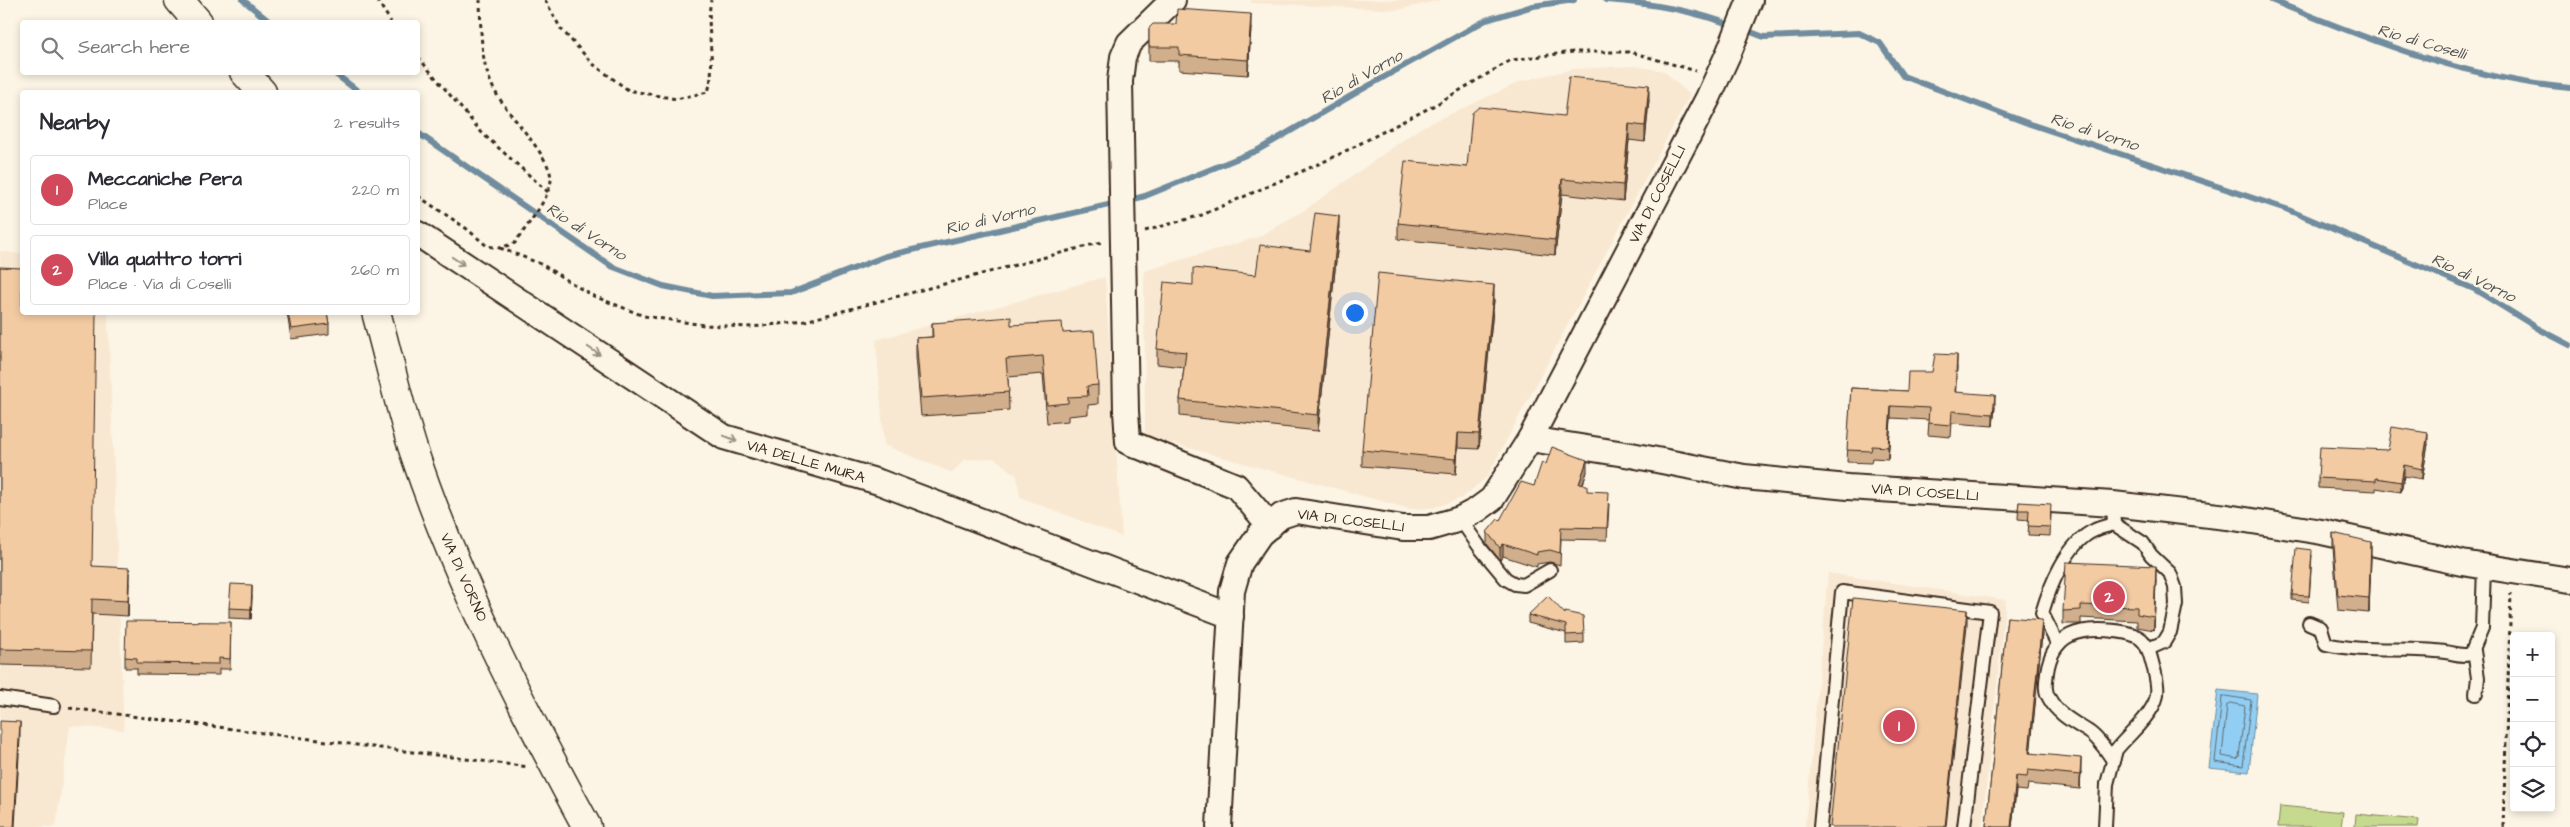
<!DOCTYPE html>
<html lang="en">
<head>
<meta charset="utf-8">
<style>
  body { margin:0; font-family:"Architects Daughter",sans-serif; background:#f2f2f3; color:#2b2b33 }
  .controls { position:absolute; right:15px; bottom:15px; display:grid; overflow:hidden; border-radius:5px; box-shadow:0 2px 8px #0003 }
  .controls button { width:45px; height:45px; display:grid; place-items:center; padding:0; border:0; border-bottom:1px solid #e1e1e2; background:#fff; color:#2b2b33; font:25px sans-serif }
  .you { position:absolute; left:1354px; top:312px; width:18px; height:18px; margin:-12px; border:4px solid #fff; border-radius:50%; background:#1a73e8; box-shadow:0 0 0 8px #1a73e833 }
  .badge { display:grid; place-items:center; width:32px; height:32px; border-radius:50%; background:#d1495b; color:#fff; font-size:16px; font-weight:700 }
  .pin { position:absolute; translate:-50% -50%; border:2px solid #fff; box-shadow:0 1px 5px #0006 }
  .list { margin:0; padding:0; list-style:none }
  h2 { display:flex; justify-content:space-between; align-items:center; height:65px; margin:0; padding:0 20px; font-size:21px }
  h2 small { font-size:16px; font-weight:400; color:#7c7c81 }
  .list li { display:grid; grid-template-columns:32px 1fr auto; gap:15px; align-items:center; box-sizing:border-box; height:70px; margin:0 10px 10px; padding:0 10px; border:1px solid #e1e1e2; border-radius:5px }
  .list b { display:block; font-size:19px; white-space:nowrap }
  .list p { margin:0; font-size:16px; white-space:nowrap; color:#7c7c81 }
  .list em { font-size:16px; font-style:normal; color:#7c7c81 }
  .icon { flex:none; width:28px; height:28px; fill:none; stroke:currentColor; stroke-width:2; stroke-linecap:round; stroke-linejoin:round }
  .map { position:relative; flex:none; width:2570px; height:827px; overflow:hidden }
  .search { position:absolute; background:#fff; box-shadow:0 2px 8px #0003; left:20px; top:20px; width:400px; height:55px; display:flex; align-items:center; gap:12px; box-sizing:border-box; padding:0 18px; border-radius:5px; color:#7c7c81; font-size:19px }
  .panel { position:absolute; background:#fff; box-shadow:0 2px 8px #0003; left:20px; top:90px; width:400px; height:225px; border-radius:5px }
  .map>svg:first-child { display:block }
  .built { fill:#f9e8d1 }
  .green { fill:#c6da8f; stroke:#808256 }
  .water { fill:#92cef3; stroke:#6f8c9e }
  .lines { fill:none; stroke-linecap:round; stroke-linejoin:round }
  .shore { stroke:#5e6c73; stroke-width:1 }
  .stream { stroke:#6f8c9e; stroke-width:6 }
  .service-casing { stroke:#3b2a1e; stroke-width:16 }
  .minor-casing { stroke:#3b2a1e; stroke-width:28 }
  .tertiary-casing { stroke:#3b2a1e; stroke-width:31 }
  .path { stroke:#3b2a1e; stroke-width:3; stroke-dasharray:4 4; stroke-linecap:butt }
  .service { stroke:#fcf5e5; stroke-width:12 }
  .minor { stroke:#fcf5e5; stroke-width:24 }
  .tertiary { stroke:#fcf5e5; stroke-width:28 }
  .wall { fill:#d1af8c; stroke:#3b2a1e }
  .shaded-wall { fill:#aa8e72; stroke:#3b2a1e }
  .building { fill:#f3cba3; stroke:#3b2a1e }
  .oneway { stroke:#9c9082 }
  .labels { text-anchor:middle; stroke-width:4.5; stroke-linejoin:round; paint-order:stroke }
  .street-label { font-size:15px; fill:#3b2a1e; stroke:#fcf5e5 }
  .water-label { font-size:16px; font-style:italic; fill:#515353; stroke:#fcf5e5 }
</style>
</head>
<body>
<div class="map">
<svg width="2570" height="827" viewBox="0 0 2570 827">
  <rect width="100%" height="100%" fill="#fcf5e5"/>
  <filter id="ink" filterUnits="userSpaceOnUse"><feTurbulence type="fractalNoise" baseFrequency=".02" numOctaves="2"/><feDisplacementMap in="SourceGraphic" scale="10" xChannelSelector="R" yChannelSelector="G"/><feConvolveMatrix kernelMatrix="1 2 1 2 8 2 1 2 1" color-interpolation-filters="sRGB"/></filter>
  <g filter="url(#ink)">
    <!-- built -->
    <g class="built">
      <polygon points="1251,0 1442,0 1398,10 1251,3"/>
      <polygon points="1634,66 1664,71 1690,95 1487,477 1462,498 1433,508 1410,509 1145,436 1144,271 1258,237 1306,209 1420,128 1522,81 1573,69"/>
      <polygon points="0,251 22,254 22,312 108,313 124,730 70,726 56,827 0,827"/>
      <polygon points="1105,277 1122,537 1020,497 1017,476 994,458 964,460 952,473 884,445 876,340"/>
      <polygon points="1828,573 2006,600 1982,827 1805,827"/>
    </g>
    <!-- green -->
    <g class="green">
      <polygon points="2280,806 2343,812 2341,827 2278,827"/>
      <polygon points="2356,814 2419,820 2418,827 2355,827"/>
    </g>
    <!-- water -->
    <polygon class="water" points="2218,690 2257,694 2249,772 2209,768"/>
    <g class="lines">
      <!-- shore -->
      <g class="shore">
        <polygon points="2225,696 2251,700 2243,766 2215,762 2222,698"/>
        <polygon points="2230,703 2245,706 2239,757 2237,759 2222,756 2227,705"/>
      </g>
      <!-- stream -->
      <g class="stream">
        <polyline points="243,0 270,22"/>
        <path d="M1606,0c44,3 86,10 128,26"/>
        <path d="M2271,0c96,39 195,79 299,88"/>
        <polyline points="1743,29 1764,37 1859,33 1880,43 1903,76 2030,124 2286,209 2474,289 2539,329 2570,345"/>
        <polyline points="333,72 359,92"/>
        <polyline points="418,133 611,266 663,286 712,296 791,293 886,256 1117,203"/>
        <polyline points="1127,201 1145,196 1258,150 1361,90 1486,20 1533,6 1574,0"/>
      </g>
      <!-- service casing -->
      <g class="service-casing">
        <g id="service">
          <polyline points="1460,519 1481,549 1506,579 1515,584 1524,585 1550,570"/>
          <polyline points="2114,524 2143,543 2151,555 2170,573 2175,587 2176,604 2170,632 2164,642 2148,649"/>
          <path d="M2309,623l12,5 5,16c39,9 79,3 119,8 10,1 16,5 26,2l11,-26 2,-61"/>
          <path d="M2058,645l-16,-32c8,-27 25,-71 53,-83 6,-3 12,-4 19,-6l-1,-20"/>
          <polyline points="2474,651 2478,678 2476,694"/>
          <polyline points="0,698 54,706"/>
          <polyline points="1820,827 1842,592 1990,612 1964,827"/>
          <path d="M2105,827l2,-43 9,-34c12,-15 28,-27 37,-44 7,-12 4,-24 1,-37 -3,-8 -4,-21 -11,-28 -6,-7 -19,-9 -28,-10 -35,-4 -62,2 -68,41 -1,10 -3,18 2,26 8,16 26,25 40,34 10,7 18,19 25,30"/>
        </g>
      </g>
      <!-- minor casing -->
      <g class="minor-casing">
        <g id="minor">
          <polyline points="1173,0 1129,43 1123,57 1120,81 1126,411 1128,442 1236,486 1270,526"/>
          <polyline points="418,234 724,437 879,482 1231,616"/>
          <polyline points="1530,439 1631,455 1744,477 1848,487 2113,504 2227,517 2322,532 2462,563 2570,580"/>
          <polyline points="1219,827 1232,591 1240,563 1260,534 1281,516 1296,511 1403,528 1429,528 1460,519 1477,510 1492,499 1530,439 1708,98 1729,52 1750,0"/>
        </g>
      </g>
      <!-- tertiary casing -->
      <g class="tertiary-casing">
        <g id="tertiary">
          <polyline points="179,0 198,22"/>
          <polyline points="244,72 262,92"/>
          <path d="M376,312c13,47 23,94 38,140 42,127 109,257 173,375"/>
        </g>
      </g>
      <!-- path -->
      <g class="path">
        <polyline points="377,0 391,22"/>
        <path d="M545,0l16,29 32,35 35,26 48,9 32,-7c9,-30 -3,-61 3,-92"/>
        <polyline points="418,57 483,134 548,192"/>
        <path d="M418,196l49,33 20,17 13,2 15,-5c10,-15 35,-45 36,-63 1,-25 -50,-70 -60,-97 -11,-26 -10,-55 -11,-83"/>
        <polyline points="1145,231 1202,215 1332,158 1435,105 1511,60 1573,52 1631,52 1696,71"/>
        <polyline points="500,248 541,264 591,295 644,316 704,325 752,327 805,321 1102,242"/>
        <polyline points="69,708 529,767"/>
        <polyline points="2503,827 2511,593"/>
      </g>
      <!-- service -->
      <use href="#service" class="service"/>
      <!-- minor -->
      <use href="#minor" class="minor"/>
      <!-- tertiary -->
      <use href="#tertiary" class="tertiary"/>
    </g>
    <!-- wall -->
    <g class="wall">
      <polygon points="1149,28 1251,28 1248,75 1179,70 1179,61 1149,61"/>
      <polygon points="1649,100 1645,142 1629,140 1623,201 1562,194 1555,255 1398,239 1398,223 1467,167 1564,116"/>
      <polygon points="1339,232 1318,431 1180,416 1180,400 1184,367 1157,364 1157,349 1193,285 1256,275 1310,251"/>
      <polygon points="0,267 92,566 129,583 128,616 92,614 91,667 0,665"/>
      <polygon points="1494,300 1479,449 1458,448 1456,474 1362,466 1362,450"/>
      <polygon points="287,312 327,312 329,324 329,334 291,339"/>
      <polygon points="932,323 1011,325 1063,333 1098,385 1098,404 1088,405 1088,414 1068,416 1068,421 1047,423 1043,374 1008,377 1009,410 921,416 916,357 916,338 932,337"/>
      <polygon points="1957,367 1955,392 1995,407 1993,426 1952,423 1951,437 1928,435 1929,420 1891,418 1888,459 1872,458 1871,463 1847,462 1851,388 1907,391 1932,372"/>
      <polygon points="2428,444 2422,479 2404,476 2401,492 2376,488 2376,491 2318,488 2318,478 2388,450"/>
      <polygon points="1546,464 1587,472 1583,484 1587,491 1609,504 1607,540 1561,539 1560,565 1550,562 1537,564 1537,567 1503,556 1500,560 1487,544 1487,532 1534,486"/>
      <polygon points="2019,502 2051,514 2050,536 2028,535 2029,520 2018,519"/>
      <polygon points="2333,533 2371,557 2369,613 2338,610 2333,548"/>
      <polygon points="2312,555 2309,602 2292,600 2292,595"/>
      <polygon points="2156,580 2154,630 2137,627 2137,621 2081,618 2081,624 2063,624 2063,611"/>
      <polygon points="252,596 251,619 229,618 229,608"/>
      <polygon points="1565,614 1584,634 1584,643 1566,644 1566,633 1528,623 1528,615"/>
      <polygon points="2007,617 2042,634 2030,753 2081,772 2080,789 2028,784 2027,791 2016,790 2012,827 1986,827"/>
      <polygon points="231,622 230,669 219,669 219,675 137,674 137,668 125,668 125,657"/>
    </g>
    <!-- shaded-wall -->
    <g class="shaded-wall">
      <polygon points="1251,14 1251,28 1248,75 1248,60"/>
      <polygon points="1649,85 1649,100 1645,142 1645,126"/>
      <polygon points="1629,124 1629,140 1623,201 1623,185"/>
      <polygon points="1562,179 1562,194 1555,255 1555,240"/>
      <polygon points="1339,216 1339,232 1318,431 1318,415"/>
      <polygon points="1494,285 1494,300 1479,449 1479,434"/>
      <polygon points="1957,355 1957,367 1955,404 1955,392"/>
      <polygon points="1995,395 1995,407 1993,426 1993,414"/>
      <polygon points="1891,406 1891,418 1888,459 1888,447"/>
      <polygon points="1458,433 1458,448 1456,474 1456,459"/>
      <polygon points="2428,433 2428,444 2422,479 2422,469"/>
      <polygon points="1587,460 1587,472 1579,496 1579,484"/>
      <polygon points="2404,465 2404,476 2401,492 2401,482"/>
      <polygon points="2371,542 2371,557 2369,613 2369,598"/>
      <polygon points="1503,544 1503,556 1500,560 1500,548"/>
      <polygon points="2156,566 2156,580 2154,630 2154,617"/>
      <polygon points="129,568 129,583 128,616 128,601"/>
      <polygon points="252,585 252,596 251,619 251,609"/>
      <polygon points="1967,610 1967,625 1946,827 1945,827"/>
      <polygon points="2042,620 2042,634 2029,767 2029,753"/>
      <polygon points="20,722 20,738 15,827 14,827"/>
      <polygon points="2081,758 2081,772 2080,789 2080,775"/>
      <polygon points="2016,776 2016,790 2012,827 2011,827"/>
    </g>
    <!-- building -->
    <g class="building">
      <polygon points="1177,9 1251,14 1248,60 1179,55 1179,47 1149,47 1149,28 1153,24 1176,24"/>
      <polygon points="1569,77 1649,85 1645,126 1629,124 1623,185 1562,179 1555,240 1398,223 1405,161 1467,167 1472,113 1479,107 1564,116"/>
      <polygon points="1315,213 1339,216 1318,415 1180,400 1186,352 1157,349 1164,282 1193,285 1193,268 1256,275 1260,245 1310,251"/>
      <polygon points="0,267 22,268 22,312 96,312 92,566 129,568 128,601 92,599 91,651 0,649"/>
      <polygon points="1378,273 1494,285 1479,434 1458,433 1456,459 1362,450"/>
      <polygon points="288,312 327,312 329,324 291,329"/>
      <polygon points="1011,317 1011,325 1062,322 1063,333 1094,331 1098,385 1087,386 1088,396 1068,397 1068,403 1047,405 1043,356 1006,359 1009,392 921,398 916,338 933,337 932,323"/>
      <polygon points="1935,354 1957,355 1955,392 1995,395 1993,414 1952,411 1951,425 1928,423 1929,408 1891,406 1888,447 1872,446 1871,451 1847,450 1851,388 1907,391 1908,372 1932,372"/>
      <polygon points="2392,427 2428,433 2422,469 2404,465 2401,482 2376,478 2376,481 2318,478 2320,447 2388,450"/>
      <polygon points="1552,447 1587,460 1579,484 1587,485 1587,491 1609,492 1607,528 1561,527 1560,553 1550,550 1537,552 1537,555 1503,544 1500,548 1487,532 1498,519 1500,520 1521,482 1534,486 1542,462 1546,464"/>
      <polygon points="2019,502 2051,504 2050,527 2028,526 2029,510 2018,510"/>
      <polygon points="2333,533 2371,542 2369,598 2338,595"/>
      <polygon points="2296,548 2312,550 2309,596 2292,595"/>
      <polygon points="2066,562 2156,566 2154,617 2137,614 2137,607 2081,605 2081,610 2063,611"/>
      <polygon points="231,584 252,585 251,609 229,608"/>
      <polygon points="1548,596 1565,614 1565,612 1583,616 1584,634 1566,635 1566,625 1528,615"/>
      <polygon points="1853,598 1967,610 1945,827 1830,827"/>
      <polygon points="2007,617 2042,620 2029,753 2081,758 2080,775 2028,770 2027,777 2016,776 2011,827 1995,827 1986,826"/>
      <polygon points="126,621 231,622 230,659 219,658 219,664 137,663 137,658 125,657"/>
      <polygon points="0,721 20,722 14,827 0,827"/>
    </g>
    <!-- one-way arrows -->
    <defs><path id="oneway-shaft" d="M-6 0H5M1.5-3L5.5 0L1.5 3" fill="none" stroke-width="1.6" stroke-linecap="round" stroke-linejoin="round" transform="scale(1.25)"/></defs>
    <g class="oneway">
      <use href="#oneway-shaft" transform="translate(458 261) rotate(34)"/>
      <use href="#oneway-shaft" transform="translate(594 351) rotate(33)"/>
      <use href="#oneway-shaft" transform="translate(730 438) rotate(21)"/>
    </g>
  </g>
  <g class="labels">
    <!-- street labels -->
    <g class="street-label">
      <text transform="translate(1657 194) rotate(-63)" y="5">VIA DI COSELLI</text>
      <text transform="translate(806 461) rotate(16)" y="5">VIA DELLE MURA</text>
      <text transform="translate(1925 492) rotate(4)" y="5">VIA DI COSELLI</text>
      <text transform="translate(1351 520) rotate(7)" y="5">VIA DI COSELLI</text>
      <text transform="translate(464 577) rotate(66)" y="5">VIA DI VORNO</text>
    </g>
    <!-- water labels -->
    <g class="water-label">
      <text transform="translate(2422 41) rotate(16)" y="6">Rio di Coselli</text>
      <text transform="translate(1361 76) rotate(-30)" y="6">Rio di Vorno</text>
      <text transform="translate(2095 131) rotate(18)" y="6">Rio di Vorno</text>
      <text transform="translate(990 218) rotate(-13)" y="6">Rio di Vorno</text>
      <text transform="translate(587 231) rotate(33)" y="6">Rio di Vorno</text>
      <text transform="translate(2474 277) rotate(26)" y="6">Rio di Vorno</text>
    </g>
  </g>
</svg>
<div class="controls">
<button>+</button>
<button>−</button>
<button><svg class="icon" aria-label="locate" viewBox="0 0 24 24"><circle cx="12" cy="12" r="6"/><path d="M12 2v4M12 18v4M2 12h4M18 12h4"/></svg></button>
<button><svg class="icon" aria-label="layers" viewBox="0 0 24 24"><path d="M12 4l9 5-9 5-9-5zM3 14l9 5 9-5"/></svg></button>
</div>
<div class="you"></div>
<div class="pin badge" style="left:1899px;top:726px">1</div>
<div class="pin badge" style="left:2109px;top:597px">2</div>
<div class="search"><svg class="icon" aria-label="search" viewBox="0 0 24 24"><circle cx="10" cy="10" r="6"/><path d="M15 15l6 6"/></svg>Search here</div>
<section class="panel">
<h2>Nearby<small>2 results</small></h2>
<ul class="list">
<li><span class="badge">1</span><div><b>Meccaniche Pera</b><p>Place</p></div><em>220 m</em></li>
<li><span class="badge">2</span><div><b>Villa quattro torri</b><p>Place · Via di Coselli</p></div><em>260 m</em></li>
</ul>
</section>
</div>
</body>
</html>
